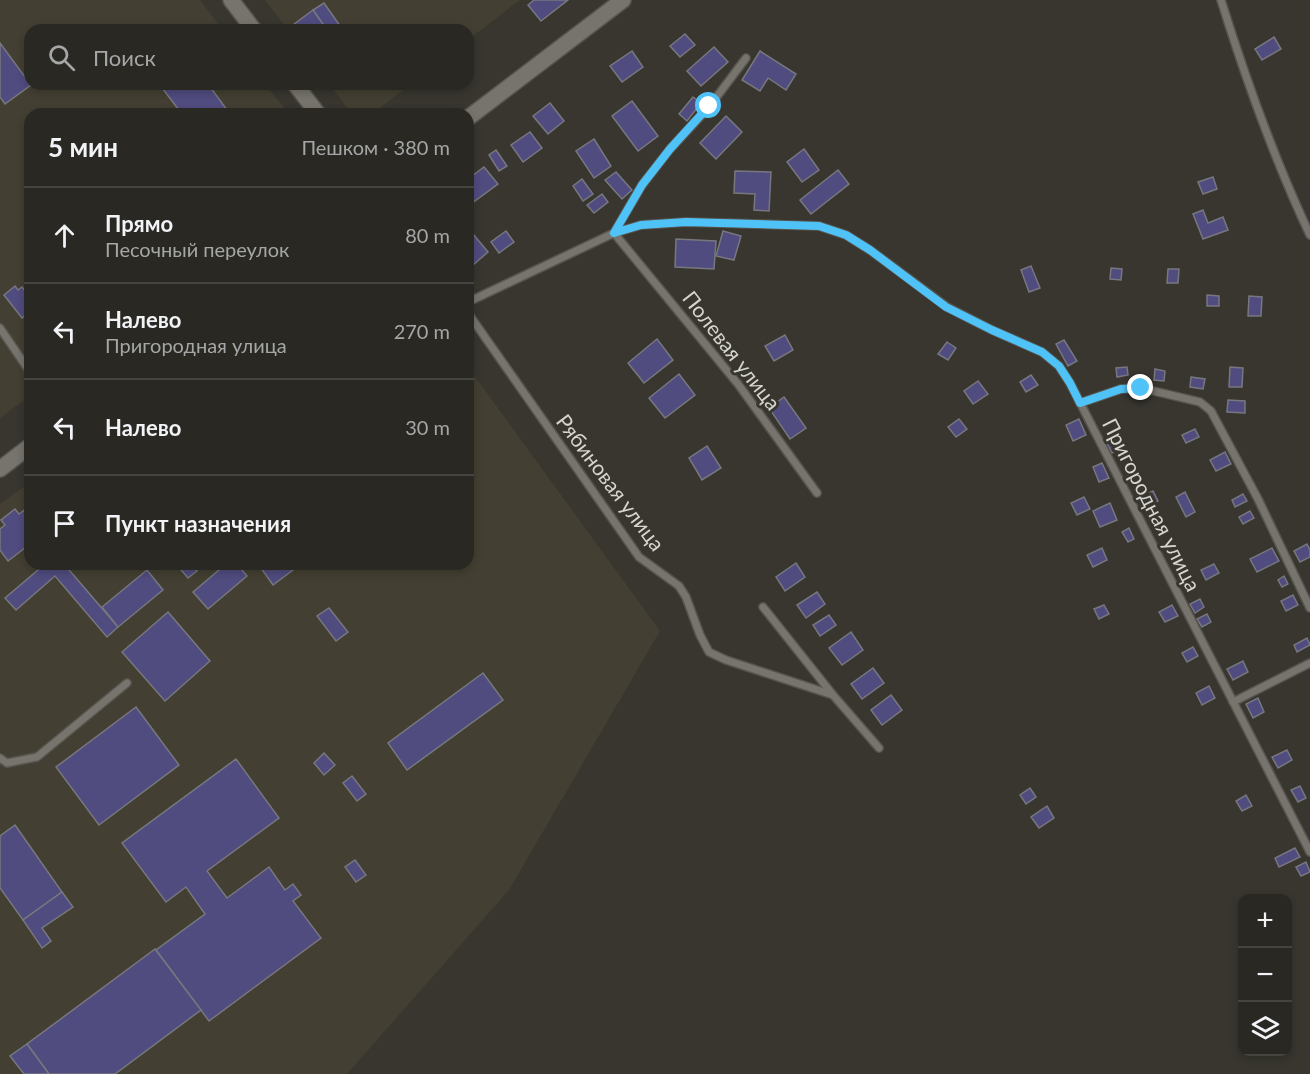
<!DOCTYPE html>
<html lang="ru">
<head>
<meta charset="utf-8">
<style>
  body { margin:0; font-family:Lato,sans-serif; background:#363430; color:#f1f3f6 }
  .controls { position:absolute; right:18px; bottom:18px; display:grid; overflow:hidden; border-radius:12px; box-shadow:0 3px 9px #0003 }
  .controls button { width:54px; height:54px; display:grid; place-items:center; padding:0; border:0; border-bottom:2px solid #464441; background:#2a2823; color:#f1f3f6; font:30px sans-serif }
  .stop { position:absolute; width:18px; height:18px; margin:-14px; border:4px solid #4fc3f7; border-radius:50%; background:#fff }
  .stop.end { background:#4fc3f7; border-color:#fff; box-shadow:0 2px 6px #0008 }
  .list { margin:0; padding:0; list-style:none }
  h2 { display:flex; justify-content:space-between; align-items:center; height:78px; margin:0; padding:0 24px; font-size:26px }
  h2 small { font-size:20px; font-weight:400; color:#a5a6a6 }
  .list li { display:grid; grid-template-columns:39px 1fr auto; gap:18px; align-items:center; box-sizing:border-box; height:96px; padding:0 24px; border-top:2px solid #464441 }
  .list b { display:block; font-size:22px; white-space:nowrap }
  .list p { margin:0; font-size:20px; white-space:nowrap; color:#a5a6a6 }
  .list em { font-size:20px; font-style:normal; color:#a5a6a6 }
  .icon { flex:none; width:33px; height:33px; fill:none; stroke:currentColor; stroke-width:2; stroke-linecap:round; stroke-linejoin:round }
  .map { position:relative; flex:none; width:1310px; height:1074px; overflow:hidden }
  .search { position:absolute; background:#2a2823; box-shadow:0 3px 9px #0003; left:24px; top:24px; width:450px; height:66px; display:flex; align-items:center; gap:15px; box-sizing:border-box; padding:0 21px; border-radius:18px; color:#a5a6a6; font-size:22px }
  .panel { position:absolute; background:#2a2823; box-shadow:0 3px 9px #0003; left:24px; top:108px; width:450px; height:462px; border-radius:18px }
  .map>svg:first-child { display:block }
  .built { fill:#433f32 }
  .building { fill:#504c7f; stroke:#77777f; stroke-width:1.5 }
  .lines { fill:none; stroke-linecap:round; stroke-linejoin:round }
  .lane-casing { stroke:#56544e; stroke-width:10 }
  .secondary-casing { stroke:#56544e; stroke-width:18 }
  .lane { stroke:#77746d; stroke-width:7 }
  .secondary { stroke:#77746d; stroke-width:15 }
  .route { stroke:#4fc3f7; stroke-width:8 }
  .labels { text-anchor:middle; stroke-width:6; stroke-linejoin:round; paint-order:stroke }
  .street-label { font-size:21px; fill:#d6d5d0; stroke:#38362f }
</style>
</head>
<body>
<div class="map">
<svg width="1310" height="1074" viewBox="0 0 1310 1074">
  <rect width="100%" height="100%" fill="#38362f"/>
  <!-- built -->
  <g class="built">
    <polygon points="0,0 200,0 223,30 30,30 30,84 265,84 289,114 30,114 30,396 0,418"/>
    <polygon points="265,0 520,0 468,40 468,30 288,30"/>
    <polygon points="329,84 411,84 372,114 352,114"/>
    <polygon points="468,367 660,631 509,890 347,1074 0,1074 0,504 30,482 30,564 468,564"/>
  </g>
  <!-- building -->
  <g class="building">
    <polygon points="534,0 568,0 541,21 528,5"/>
    <polygon points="324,3 343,30 327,30 313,10"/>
    <polygon points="313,10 327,30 296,30 293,25"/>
    <polygon points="685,34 695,45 680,57 670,46"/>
    <polygon points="1274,37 1281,49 1262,60 1255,49"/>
    <polygon points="0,43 31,85 5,104 0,97"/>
    <polygon points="714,47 728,62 701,86 687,71"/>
    <polygon points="632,51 643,67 622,82 610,66"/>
    <polygon points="760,51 796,74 786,90 768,78 760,91 742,80"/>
    <polygon points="159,84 208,84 230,114 182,114"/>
    <polygon points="693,97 701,103 687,121 679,114"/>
    <polygon points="632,101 658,136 638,151 612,116"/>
    <polygon points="550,103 564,121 548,134 533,116"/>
    <polygon points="726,116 742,132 716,159 700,143"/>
    <polygon points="530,132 542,148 523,162 511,145"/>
    <polygon points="594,139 611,166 594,178 576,151"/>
    <polygon points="804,149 819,170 802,182 787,162"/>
    <polygon points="496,150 507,166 499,171 489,155"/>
    <polygon points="484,167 498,184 468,206 468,179"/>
    <polygon points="838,170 849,184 811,214 800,200"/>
    <polygon points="735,171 771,172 769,211 754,210 755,194 734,193"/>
    <polygon points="616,172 632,190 622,199 605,180"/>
    <polygon points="1213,177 1217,189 1203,194 1198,182"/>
    <polygon points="582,179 593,194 583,201 573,186"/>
    <polygon points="602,194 608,202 594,213 587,205"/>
    <polygon points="1203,210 1208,223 1223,217 1228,230 1203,239 1193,214"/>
    <polygon points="468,228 488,252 473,265 468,259"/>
    <polygon points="506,231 514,242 499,253 491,242"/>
    <polygon points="723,231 741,236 734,260 716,256"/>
    <polygon points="676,239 716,241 714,269 675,267"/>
    <polygon points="1031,266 1040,288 1029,292 1021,270"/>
    <polygon points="1111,268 1122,269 1121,280 1110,279"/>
    <polygon points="1168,269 1179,269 1178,283 1167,283"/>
    <polygon points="15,286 18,290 22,287 30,297 30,312 22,318 4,295"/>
    <polygon points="1207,295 1219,296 1219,306 1207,306"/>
    <polygon points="1249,296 1262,297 1261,316 1248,316"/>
    <polygon points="785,335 793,350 774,361 765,346"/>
    <polygon points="657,339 673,360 644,383 628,363"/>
    <polygon points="1064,340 1077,361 1068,366 1056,344"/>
    <polygon points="947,342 956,348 948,360 938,354"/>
    <polygon points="1127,367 1128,375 1117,377 1116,368"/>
    <polygon points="1230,367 1243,368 1242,387 1229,387"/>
    <polygon points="1155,369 1165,371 1164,381 1154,380"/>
    <polygon points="679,374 695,395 665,418 649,398"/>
    <polygon points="1031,375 1038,385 1026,392 1020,382"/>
    <polygon points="1191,377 1205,379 1203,389 1190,387"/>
    <polygon points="978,381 988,394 973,404 964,391"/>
    <polygon points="784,397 806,428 790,439 769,408"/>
    <polygon points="1228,400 1245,401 1245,413 1227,412"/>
    <polygon points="959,419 967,429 956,437 948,427"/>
    <polygon points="1079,419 1086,435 1073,441 1066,425"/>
    <polygon points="1195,429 1199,437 1186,443 1182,435"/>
    <polygon points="1115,440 1119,449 1112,453 1107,444"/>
    <polygon points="707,446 721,468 702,480 689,458"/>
    <polygon points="1225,452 1231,464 1216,471 1210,460"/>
    <polygon points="1102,463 1109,478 1099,482 1093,467"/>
    <polygon points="1153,491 1158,501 1148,506 1143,496"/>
    <polygon points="1185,492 1195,512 1186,517 1176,497"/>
    <polygon points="1243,494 1247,501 1235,507 1232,500"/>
    <polygon points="1084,497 1090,509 1077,515 1071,503"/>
    <polygon points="1110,503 1117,520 1100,527 1093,511"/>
    <polygon points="30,506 30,544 8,561 0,550 0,529 5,525 1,520 15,509 19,514"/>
    <polygon points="1250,511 1254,518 1243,524 1239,517"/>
    <polygon points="1129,528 1134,539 1128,542 1122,532"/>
    <polygon points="1307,544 1310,550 1310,557 1300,562 1294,551"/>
    <polygon points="1102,548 1107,560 1093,567 1087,555"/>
    <polygon points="1179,548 1185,560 1175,566 1169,553"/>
    <polygon points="1272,548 1279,561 1257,572 1250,559"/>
    <polygon points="796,563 805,577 785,591 776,577"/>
    <polygon points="45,564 64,564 118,627 107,637 55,576 16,610 5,598"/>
    <polygon points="176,564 191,564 197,571 188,578"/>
    <polygon points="226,564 237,564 247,576 208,609 193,592"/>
    <polygon points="258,564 301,564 273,585"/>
    <polygon points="1214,564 1219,573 1206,580 1201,570"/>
    <polygon points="147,570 163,590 118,627 102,607"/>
    <polygon points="1284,576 1288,584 1282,587 1278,580"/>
    <polygon points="817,592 825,604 806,618 797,605"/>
    <polygon points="1293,595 1298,605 1286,611 1281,601"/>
    <polygon points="1200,599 1204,607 1195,613 1190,604"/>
    <polygon points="1104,605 1109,614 1099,619 1094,609"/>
    <polygon points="1172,605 1178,616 1165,622 1159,612"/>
    <polygon points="329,608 348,632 336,641 317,616"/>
    <polygon points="168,612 210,661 165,701 122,652"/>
    <polygon points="1207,614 1211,622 1202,627 1197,619"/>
    <polygon points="829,615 836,625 820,636 813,625"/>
    <polygon points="851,632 863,650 842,665 829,648"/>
    <polygon points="1307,638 1310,645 1297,652 1294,645"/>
    <polygon points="1193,647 1198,656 1187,662 1182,653"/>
    <polygon points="1243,661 1248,672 1233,680 1227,669"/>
    <polygon points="873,668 884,683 862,699 851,684"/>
    <polygon points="483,673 503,700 407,770 388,743"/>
    <polygon points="1209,686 1215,698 1202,705 1196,693"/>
    <polygon points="891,695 902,710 882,725 871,710"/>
    <polygon points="1258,698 1264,712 1253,718 1246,704"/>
    <polygon points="136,707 179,765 99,825 56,767"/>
    <polygon points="1287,750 1292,760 1278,768 1272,757"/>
    <polygon points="324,753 335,765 324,775 314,763"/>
    <polygon points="236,759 279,818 207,871 227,898 269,867 285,890 293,884 301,895 293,901 321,938 209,1021 156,950 205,914 186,887 166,902 122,843"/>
    <polygon points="352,776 366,794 357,801 343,783"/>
    <polygon points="1300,786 1306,798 1298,802 1291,790"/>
    <polygon points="1030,788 1036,797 1026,804 1020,795"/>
    <polygon points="1246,795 1252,806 1242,811 1236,801"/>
    <polygon points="1047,806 1054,818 1039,828 1031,817"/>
    <polygon points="15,825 62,892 23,920 0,888 0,836"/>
    <polygon points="1295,848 1300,857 1279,867 1275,858"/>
    <polygon points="355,860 366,875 356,882 345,867"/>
    <polygon points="1306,862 1310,872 1301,876 1296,867"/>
    <polygon points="62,892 73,907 42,928 51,941 42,948 23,920"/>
    <polygon points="155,949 201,1010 115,1074 49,1074 27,1044"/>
    <polygon points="27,1044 49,1074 24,1074 10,1056"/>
  </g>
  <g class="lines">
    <!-- lane casing -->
    <g class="lane-casing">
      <g id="lane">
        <path d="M1221,0c25,80 53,159 89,235"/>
        <polyline points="746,58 709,107 670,149 642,185 614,233 738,384 817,493"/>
        <polyline points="468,302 614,233 641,225 686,222 819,226 846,235 870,250 947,307 992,330 1042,352 1059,366 1070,383 1310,852"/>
        <polyline points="468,313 639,557 679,586 686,597 700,635 709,652 726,660 833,695"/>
        <polyline points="0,328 30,372"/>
        <polyline points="1080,403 1121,389 1141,388 1200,402 1211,411 1258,499 1310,608"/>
        <polyline points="763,607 833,695 879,748"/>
        <polyline points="1233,702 1310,663"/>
        <polyline points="0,758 7,763 37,757 127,683"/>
      </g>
    </g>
    <!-- secondary casing -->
    <g class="secondary-casing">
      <g id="secondary">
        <polyline points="231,0 254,30"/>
        <polyline points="295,84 318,114"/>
        <polyline points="468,118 623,0"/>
        <polyline points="0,469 30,446"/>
      </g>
    </g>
    <!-- lane -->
    <use href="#lane" class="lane"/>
    <!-- secondary -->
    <use href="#secondary" class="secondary"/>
  </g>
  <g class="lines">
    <!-- route -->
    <polyline class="route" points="709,106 670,149 642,185 614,233 641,225 686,222 819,226 846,235 870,250 946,307 992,330 1042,352 1059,366 1070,383 1080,403 1121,389 1141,388"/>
  </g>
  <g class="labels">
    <!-- street labels -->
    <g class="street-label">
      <text transform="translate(731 351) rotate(52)" y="7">Полевая улица</text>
      <text transform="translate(610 483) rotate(53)" y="7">Рябиновая улица</text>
      <text transform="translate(1151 505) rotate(63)" y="7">Пригородная улица</text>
    </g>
  </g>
</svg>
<div class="controls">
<button>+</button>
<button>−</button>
<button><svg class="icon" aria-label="layers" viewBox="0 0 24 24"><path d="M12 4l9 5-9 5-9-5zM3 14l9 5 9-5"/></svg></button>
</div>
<div class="stop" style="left:709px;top:106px"></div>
<div class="stop end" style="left:1141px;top:388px"></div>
<div class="search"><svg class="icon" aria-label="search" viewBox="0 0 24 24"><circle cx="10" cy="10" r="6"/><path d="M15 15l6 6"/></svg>Поиск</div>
<section class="panel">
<h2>5 мин<small>Пешком · 380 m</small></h2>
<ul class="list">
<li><svg class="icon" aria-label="ahead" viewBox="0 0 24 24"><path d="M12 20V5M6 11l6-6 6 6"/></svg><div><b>Прямо</b><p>Песочный переулок</p></div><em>80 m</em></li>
<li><svg class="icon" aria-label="left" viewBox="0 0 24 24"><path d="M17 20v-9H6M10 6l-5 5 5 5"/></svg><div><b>Налево</b><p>Пригородная улица</p></div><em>270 m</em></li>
<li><svg class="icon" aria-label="left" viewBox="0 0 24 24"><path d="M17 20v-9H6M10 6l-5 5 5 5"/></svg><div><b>Налево</b></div><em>30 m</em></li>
<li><svg class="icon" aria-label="arrive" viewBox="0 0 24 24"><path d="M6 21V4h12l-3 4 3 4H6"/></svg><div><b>Пункт назначения</b></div></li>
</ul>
</section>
</div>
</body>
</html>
